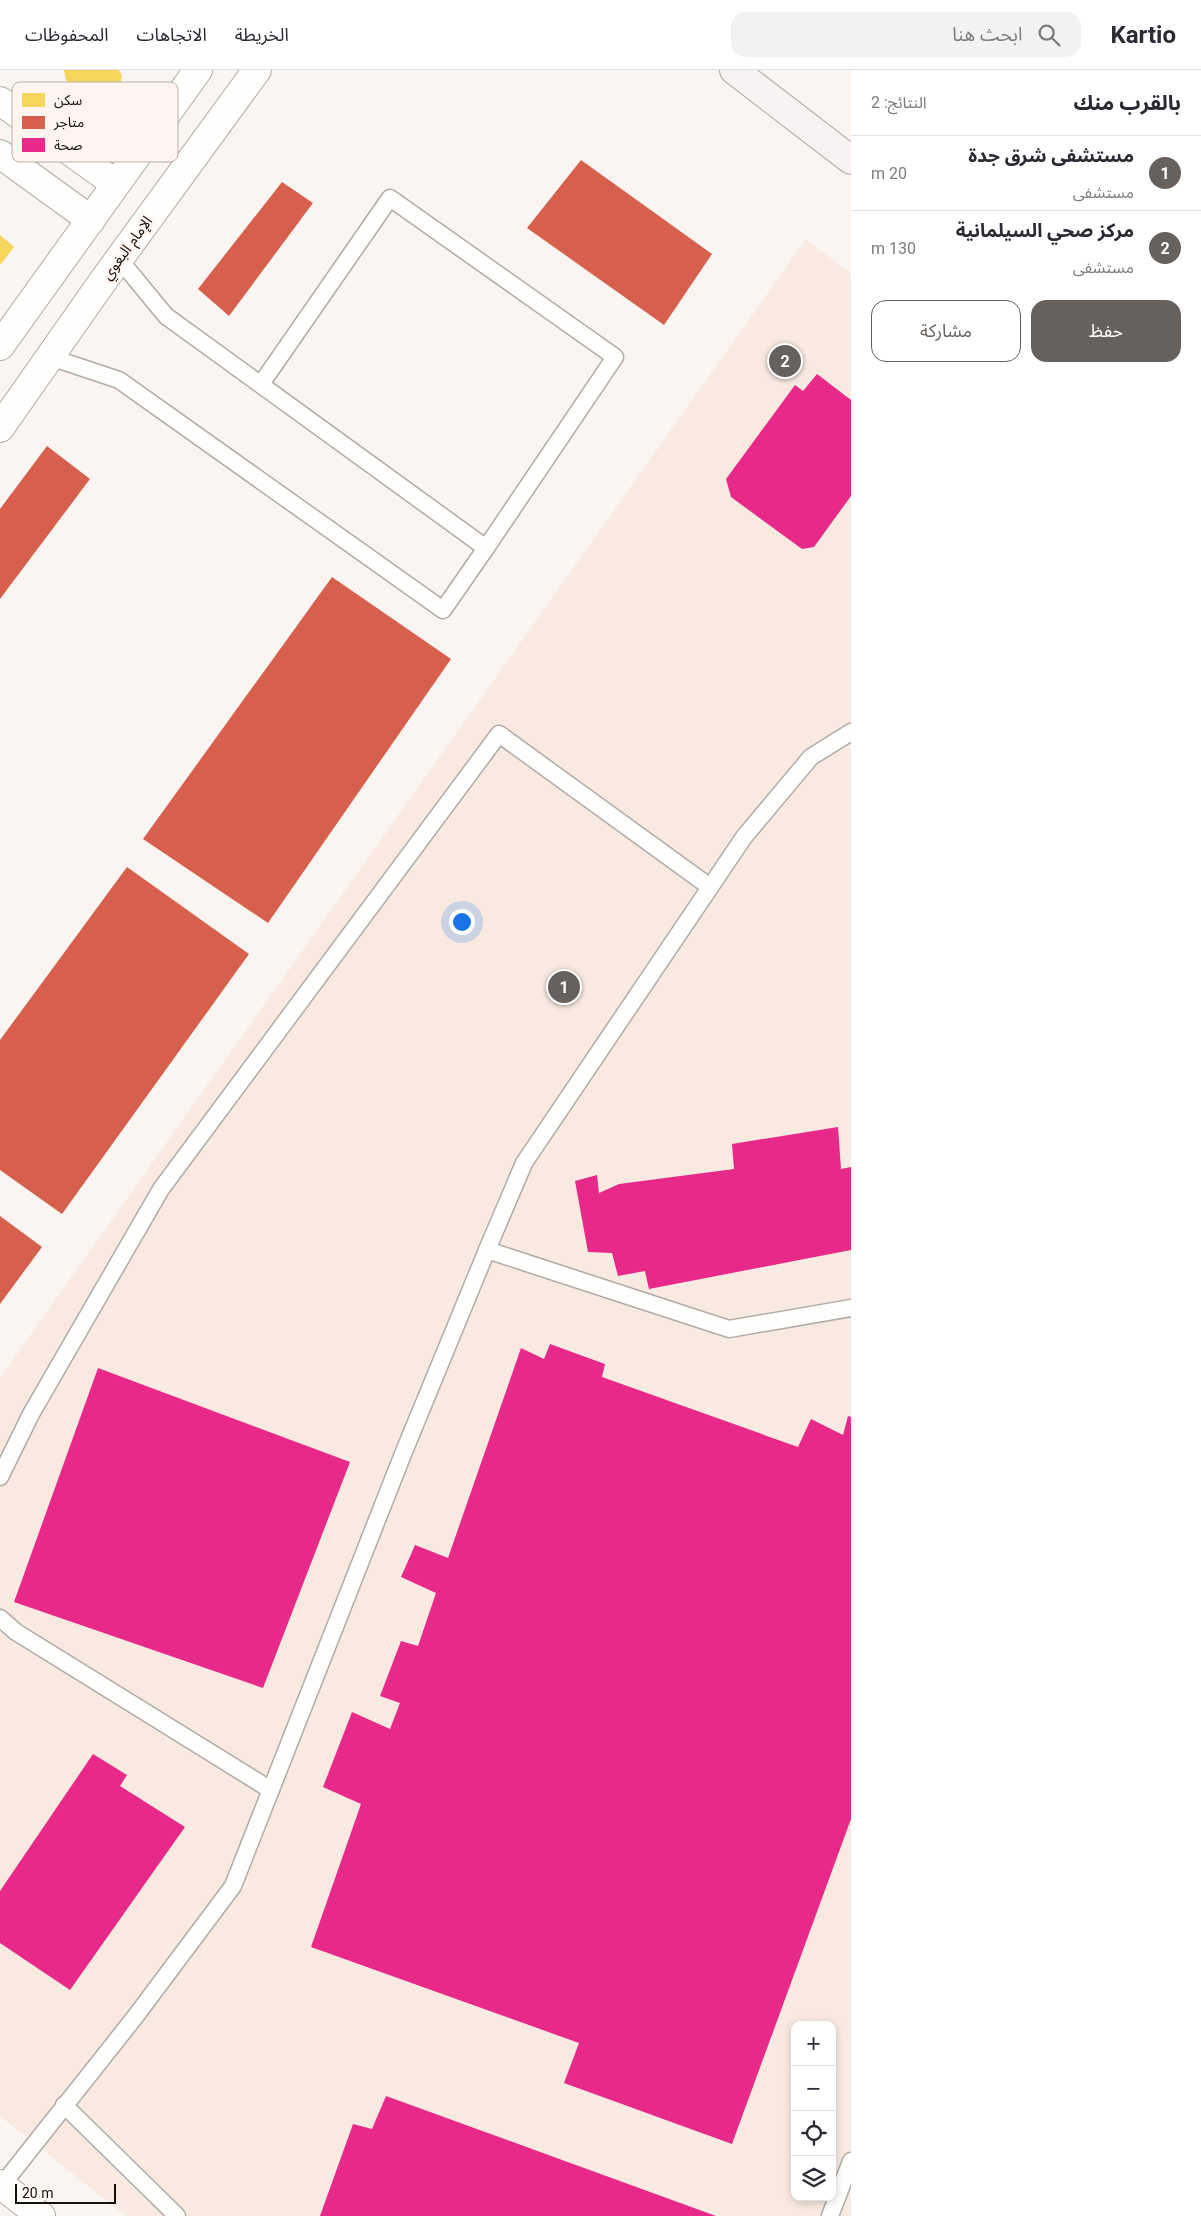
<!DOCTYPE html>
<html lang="ar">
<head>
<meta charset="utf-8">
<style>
  body { margin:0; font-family:Roboto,"Noto Sans Arabic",sans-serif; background:#f2f2f3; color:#2b2b33; direction:rtl }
  .controls { position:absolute; right:15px; bottom:15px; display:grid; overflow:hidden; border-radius:10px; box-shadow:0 2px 8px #0003 }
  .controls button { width:45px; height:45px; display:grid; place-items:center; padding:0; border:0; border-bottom:1px solid #e1e1e2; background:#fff; color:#2b2b33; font:25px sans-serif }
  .scale { position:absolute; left:15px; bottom:12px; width:101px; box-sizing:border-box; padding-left:5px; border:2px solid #17110e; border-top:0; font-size:14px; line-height:18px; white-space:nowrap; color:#17110e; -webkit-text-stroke:4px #fff4ee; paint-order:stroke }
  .you { position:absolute; left:461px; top:851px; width:18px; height:18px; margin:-12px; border:4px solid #fff; border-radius:50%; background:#1a73e8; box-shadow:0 0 0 8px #1a73e833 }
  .badge { display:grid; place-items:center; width:32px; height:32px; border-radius:50%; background:#67615e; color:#fff; font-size:16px; font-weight:700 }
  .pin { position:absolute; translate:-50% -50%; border:2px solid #fff; box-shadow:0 1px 5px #0006 }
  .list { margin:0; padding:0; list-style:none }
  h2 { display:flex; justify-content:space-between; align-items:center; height:65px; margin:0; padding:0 20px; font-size:21px }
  h2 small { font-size:16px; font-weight:400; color:#7c7c81 }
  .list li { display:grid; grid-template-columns:32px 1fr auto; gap:15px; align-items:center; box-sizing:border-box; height:75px; padding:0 20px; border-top:1px solid #e1e1e2 }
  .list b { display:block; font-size:19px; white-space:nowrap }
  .list p { margin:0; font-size:16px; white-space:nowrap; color:#7c7c81 }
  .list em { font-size:16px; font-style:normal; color:#7c7c81 }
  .actions { display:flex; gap:10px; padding:15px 20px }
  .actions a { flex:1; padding:11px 0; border:1px solid #67615e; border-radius:15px; text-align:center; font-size:18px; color:#67615e }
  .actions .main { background:#67615e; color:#fff }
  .icon { flex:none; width:28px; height:28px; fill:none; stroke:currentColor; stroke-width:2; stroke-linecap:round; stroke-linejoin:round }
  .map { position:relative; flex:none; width:851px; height:2146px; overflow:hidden; direction:ltr }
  header { display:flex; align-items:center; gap:30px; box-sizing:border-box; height:70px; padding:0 25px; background:#fff; border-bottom:1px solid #e1e1e2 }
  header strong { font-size:24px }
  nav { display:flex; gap:28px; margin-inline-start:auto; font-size:18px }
  .search { width:350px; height:45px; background:#f2f2f3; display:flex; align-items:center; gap:12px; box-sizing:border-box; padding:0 18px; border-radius:15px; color:#7c7c81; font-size:19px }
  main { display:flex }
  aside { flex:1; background:#fff }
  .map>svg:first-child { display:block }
  .medical { fill:#f8eae1; fill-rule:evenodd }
  .homes { fill:#f6d55c }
  .shops { fill:#d6604d }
  .health { fill:#e7298a }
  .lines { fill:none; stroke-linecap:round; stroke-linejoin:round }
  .service-casing { stroke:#b0aba8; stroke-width:19 }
  .minor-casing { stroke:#b0aba8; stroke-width:30 }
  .tertiary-casing { stroke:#b0aba8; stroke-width:30 }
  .secondary-casing { stroke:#b0aba8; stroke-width:30 }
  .service { stroke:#fefefd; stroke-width:16 }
  .minor { stroke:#fefefd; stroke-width:28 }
  .tertiary { stroke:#fefefd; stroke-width:28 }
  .secondary { stroke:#f8f2f3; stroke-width:28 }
  .labels { text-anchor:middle; stroke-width:5; stroke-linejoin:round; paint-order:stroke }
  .street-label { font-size:15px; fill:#17110e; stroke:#fff4ee }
  .key { fill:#fff4ee; stroke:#b9b0ab; stroke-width:1 }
  .key-label { font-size:14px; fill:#17110e }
</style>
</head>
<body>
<header>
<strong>Kartio</strong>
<div class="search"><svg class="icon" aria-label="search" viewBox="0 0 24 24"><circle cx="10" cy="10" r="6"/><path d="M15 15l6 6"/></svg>ابحث هنا</div>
<nav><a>الخريطة</a><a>الاتجاهات</a><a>المحفوظات</a></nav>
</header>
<main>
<aside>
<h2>بالقرب منك<small>النتائج: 2</small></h2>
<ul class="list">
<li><span class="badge">1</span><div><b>مستشفى شرق جدة</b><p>مستشفى</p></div><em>20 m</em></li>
<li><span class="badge">2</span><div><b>مركز صحي السيلمانية</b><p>مستشفى</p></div><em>130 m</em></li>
</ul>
<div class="actions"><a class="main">حفظ</a><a>مشاركة</a></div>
</aside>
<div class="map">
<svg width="851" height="2146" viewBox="0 0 851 2146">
  <rect width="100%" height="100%" fill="#fbf5f2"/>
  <!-- medical -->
  <path class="medical" d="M806,169l45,35v1942h-725l-126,-100v-738zM795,1955h37v172h-37z"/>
  <!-- homes -->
  <g class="homes">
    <polygon points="64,0 119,0 122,6 119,20 108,31 83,32 74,28 68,20"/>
    <polygon points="0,165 14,177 0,195"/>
  </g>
  <!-- shops -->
  <g class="shops">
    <polygon points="581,90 712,184 664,255 527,158"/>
    <polygon points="282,112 313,133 229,246 198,219"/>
    <polygon points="47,376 90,409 0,529 0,439"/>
    <polygon points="332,507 451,589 268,853 143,769"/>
    <polygon points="127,797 249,884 62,1144 0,1100 0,970"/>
    <polygon points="0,1146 42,1177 0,1234"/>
  </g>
  <!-- health -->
  <g class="health">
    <polygon points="817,304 851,330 851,426 814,477 802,479 731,427 726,409 795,315 803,321"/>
    <polygon points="838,1057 841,1099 851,1097 851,1180 649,1219 645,1201 618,1206 612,1183 588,1182 575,1111 597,1105 599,1123 619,1114 734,1099 732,1074"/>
    <polygon points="550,1274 605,1294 602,1307 798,1377 811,1349 843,1365 848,1346 851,1347 851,1749 732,2074 564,2013 579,1973 311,1877 361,1734 323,1717 352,1642 390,1659 400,1633 380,1626 401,1571 418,1576 436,1523 401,1507 415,1475 448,1488 521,1278 544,1289"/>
    <polygon points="98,1298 350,1392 263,1618 14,1532"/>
    <polygon points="93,1684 127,1705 120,1716 185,1757 70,1920 0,1873 0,1821"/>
    <polygon points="386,2026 716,2146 320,2146 353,2054 372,2059"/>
  </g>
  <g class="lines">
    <!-- service casing -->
    <g class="service-casing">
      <g id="service">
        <polyline points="50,287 119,310 443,540 486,478 166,246 119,189"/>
        <polyline points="261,314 390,128 615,287 486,478"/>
        <polyline points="851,662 811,687 744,767 524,1093 487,1180 729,1259 851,1238"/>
        <polyline points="0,1407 31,1344 161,1119 499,664 710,817"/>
        <polyline points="0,1548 16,1562 271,1720"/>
        <polyline points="64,2035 177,2146"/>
        <polyline points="2,2115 135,1947 233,1816 403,1384 487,1180"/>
        <polyline points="830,2146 851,2091"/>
      </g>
    </g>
    <!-- minor casing -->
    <g class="minor-casing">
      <g id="minor">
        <polyline points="0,31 116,114"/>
        <polyline points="0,84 91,150"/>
        <polyline points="0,276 198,0"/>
        <polyline points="0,358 103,211 257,0"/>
      </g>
    </g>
    <!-- tertiary casing -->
    <g class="tertiary-casing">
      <polyline id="tertiary" points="0,2114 41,2146"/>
    </g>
    <!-- secondary casing -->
    <g class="secondary-casing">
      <polyline id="secondary" points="734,0 851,90"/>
    </g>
    <!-- service -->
    <use href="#service" class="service"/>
    <!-- minor -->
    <use href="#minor" class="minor"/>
    <!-- tertiary -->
    <use href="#tertiary" class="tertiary"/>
    <!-- secondary -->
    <use href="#secondary" class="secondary"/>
  </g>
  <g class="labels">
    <!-- street labels -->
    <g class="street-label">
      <text transform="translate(127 178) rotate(-54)" y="5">الإمام البغوي</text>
    </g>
  </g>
  <!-- legend -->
  <rect x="12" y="12" width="166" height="80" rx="8" class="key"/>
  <rect x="22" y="23" width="23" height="14" fill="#f6d55c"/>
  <rect x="22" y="46" width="23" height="13" fill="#d6604d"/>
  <rect x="22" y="68" width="23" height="14" fill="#e7298a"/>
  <g class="key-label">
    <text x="54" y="35">سكن</text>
    <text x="54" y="57">متاجر</text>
    <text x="54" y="80">صحة</text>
  </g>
</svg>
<div class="controls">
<button>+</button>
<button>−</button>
<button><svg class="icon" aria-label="locate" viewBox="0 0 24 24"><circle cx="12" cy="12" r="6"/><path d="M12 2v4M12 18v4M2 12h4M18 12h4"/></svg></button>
<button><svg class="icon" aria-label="layers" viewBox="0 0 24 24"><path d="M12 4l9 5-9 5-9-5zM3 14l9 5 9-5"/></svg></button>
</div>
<div class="scale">20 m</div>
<div class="you"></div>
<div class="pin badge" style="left:564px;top:917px">1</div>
<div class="pin badge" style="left:785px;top:291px">2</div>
</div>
</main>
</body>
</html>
